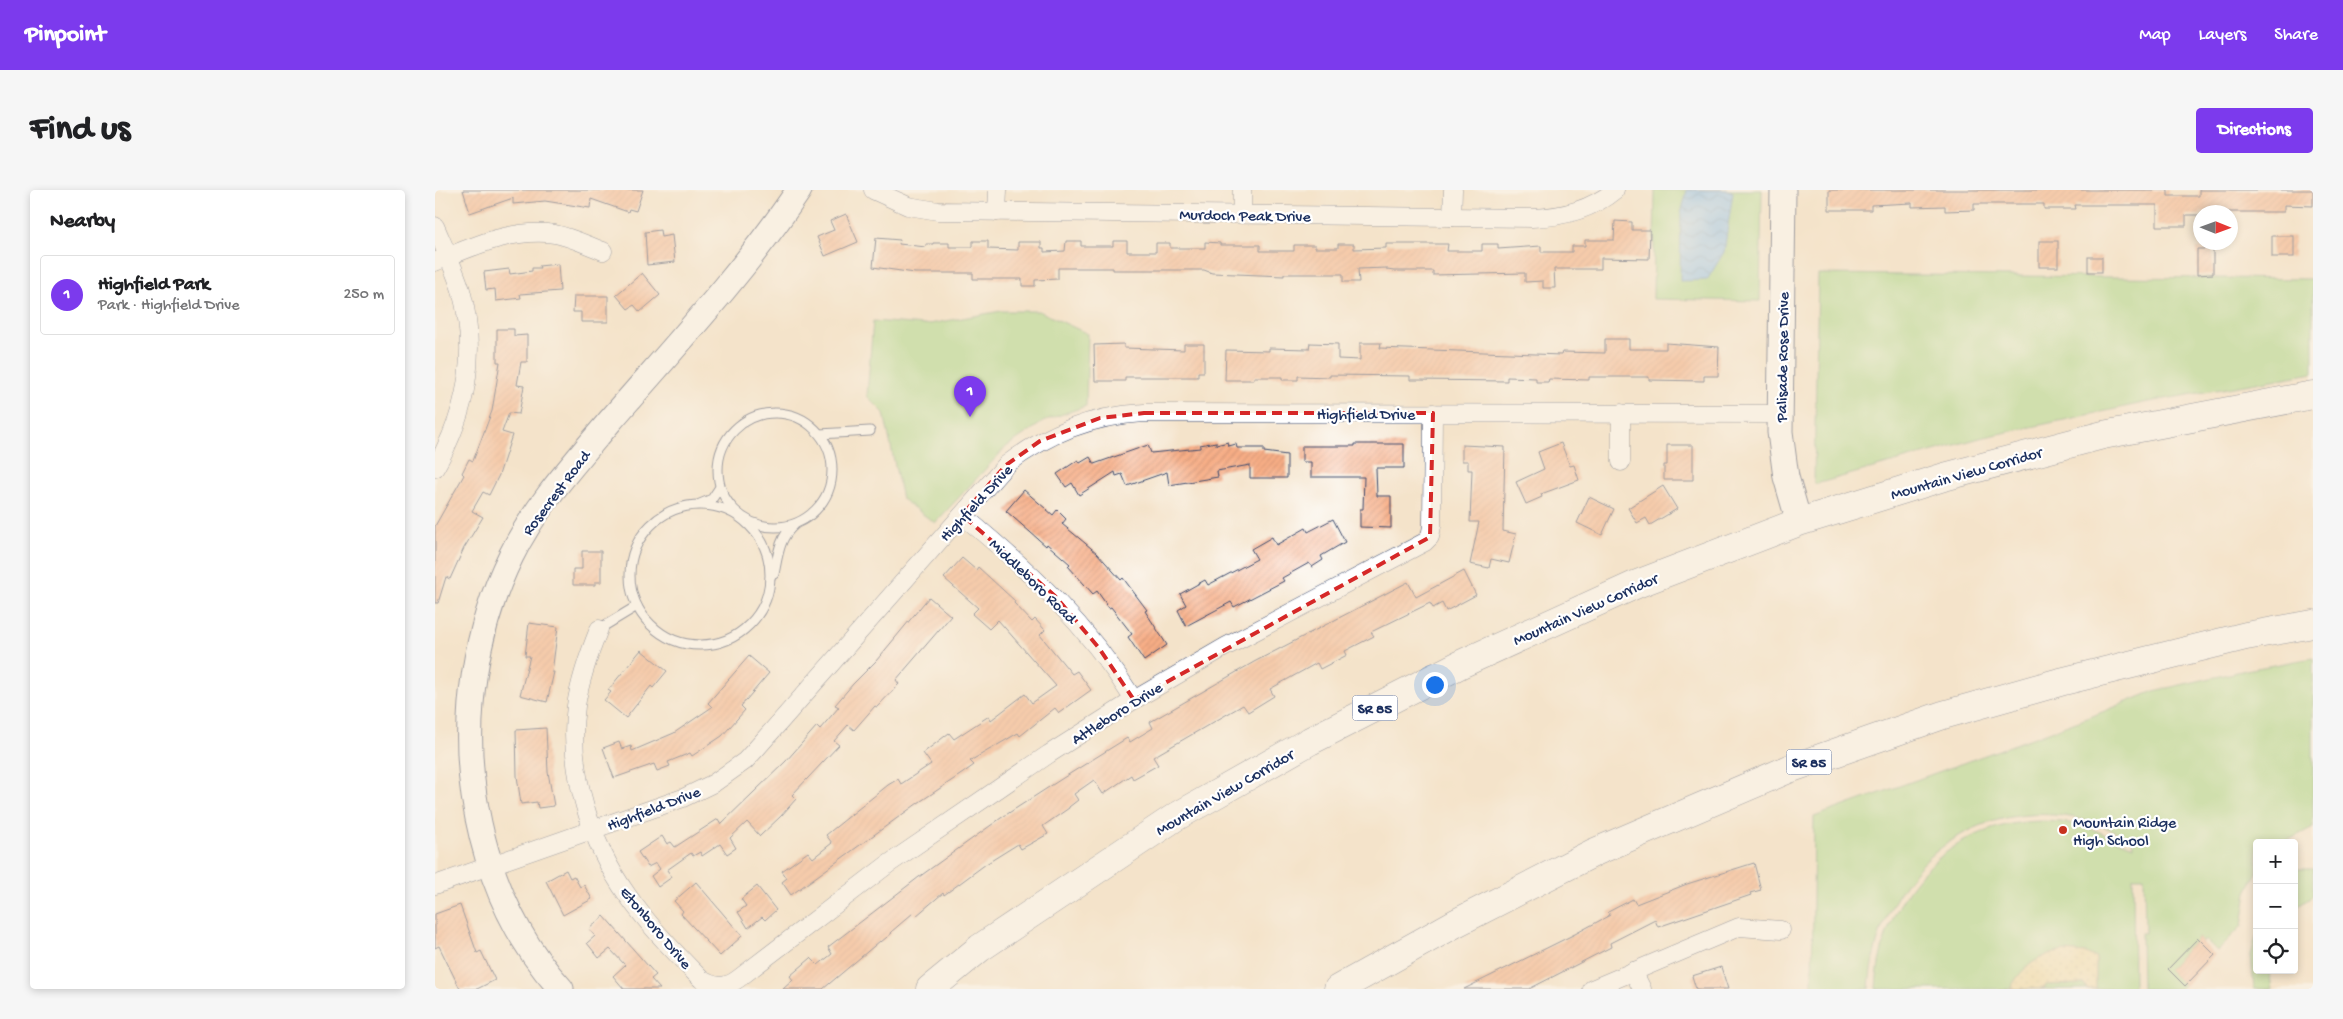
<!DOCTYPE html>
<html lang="en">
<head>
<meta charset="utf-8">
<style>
  body { margin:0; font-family:"Gochi Hand",sans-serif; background:#f6f6f6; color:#202124 }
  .controls { position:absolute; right:15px; bottom:15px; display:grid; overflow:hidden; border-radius:5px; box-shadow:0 2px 8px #0003 }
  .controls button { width:45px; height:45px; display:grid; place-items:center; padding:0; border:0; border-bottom:1px solid #e0e0e0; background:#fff; color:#202124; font:25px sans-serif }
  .compass { position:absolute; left:1758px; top:15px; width:45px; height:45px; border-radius:50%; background:#fff; box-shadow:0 2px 8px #0003; rotate:91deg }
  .you { position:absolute; left:999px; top:494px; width:18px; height:18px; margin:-12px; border:4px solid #fff; border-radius:50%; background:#1a73e8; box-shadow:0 0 0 8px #1a73e833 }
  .badge { display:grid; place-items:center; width:32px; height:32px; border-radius:50%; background:#7c3aed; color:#fff; font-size:16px; font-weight:700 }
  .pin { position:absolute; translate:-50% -41px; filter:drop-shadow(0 1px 2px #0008) }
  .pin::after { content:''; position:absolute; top:26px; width:18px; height:15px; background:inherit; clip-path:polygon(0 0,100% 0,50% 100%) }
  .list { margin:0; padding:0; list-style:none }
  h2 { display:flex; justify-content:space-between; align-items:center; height:65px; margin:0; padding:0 20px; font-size:21px }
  h2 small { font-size:16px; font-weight:400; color:#757577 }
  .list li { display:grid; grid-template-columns:32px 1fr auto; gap:15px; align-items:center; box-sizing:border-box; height:80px; margin:0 10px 10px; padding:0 10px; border:1px solid #e0e0e0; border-radius:5px }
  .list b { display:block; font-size:19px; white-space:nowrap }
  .list p { margin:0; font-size:16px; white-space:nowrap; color:#757577 }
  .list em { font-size:16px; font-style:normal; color:#757577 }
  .icon { flex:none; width:28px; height:28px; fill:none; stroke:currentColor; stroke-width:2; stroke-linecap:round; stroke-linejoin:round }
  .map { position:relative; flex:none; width:1878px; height:799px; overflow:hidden; border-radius:5px }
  header { display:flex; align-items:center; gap:30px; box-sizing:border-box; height:70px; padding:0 25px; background:#7c3aed; color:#fff }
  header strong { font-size:24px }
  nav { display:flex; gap:28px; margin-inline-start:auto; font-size:18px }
  .intro { display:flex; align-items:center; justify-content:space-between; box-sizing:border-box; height:120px; padding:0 30px }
  h1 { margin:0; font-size:35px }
  .button { padding:12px 22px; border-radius:5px; background:#7c3aed; color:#fff; font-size:18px; font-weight:700 }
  main { display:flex; gap:30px; padding:0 30px }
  aside { flex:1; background:#fff; border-radius:5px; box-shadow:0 2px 8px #0003 }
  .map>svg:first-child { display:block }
  .green { fill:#a4d989; stroke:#608474 }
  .sand { fill:url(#sand-dots); stroke:#84847e }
  .water { fill:url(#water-waves); stroke:#4e76a9 }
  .building { fill:url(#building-hatch) }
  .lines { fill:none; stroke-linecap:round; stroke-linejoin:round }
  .lane-casing { stroke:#3c4a6e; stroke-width:11 }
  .street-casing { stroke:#3c4a6e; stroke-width:19 }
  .secondary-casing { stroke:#3c4a6e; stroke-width:27 }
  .highway-casing { stroke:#3c4a6e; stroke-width:29 }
  .lane { stroke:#fff; stroke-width:9 }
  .street { stroke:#fff; stroke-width:18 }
  .secondary { stroke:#fff; stroke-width:25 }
  .highway { stroke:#fff; stroke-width:28 }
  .marked { fill:none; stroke:#d62828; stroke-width:4; stroke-dasharray:10 6; stroke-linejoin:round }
  .poi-dot { fill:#c8321e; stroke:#fff; stroke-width:2 }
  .labels { text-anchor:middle; stroke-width:4.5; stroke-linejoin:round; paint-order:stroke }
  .shield { fill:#fff; stroke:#5f6d8e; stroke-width:1 }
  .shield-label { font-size:15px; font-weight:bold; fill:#1b2f5e }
  .street-label { font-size:16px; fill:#1b2f5e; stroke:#fff }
  .poi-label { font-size:16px; fill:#1b2f5e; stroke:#fff; text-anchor:start }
</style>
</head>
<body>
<header>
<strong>Pinpoint</strong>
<nav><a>Map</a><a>Layers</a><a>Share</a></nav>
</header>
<div class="intro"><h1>Find us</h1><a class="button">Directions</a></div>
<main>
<aside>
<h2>Nearby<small></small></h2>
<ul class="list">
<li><span class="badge">1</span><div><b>Highfield Park</b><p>Park · Highfield Drive</p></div><em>250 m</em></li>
</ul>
</aside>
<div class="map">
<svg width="1878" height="799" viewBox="0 0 1878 799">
  <defs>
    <pattern id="sand-dots" width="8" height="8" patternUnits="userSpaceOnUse" patternTransform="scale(1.25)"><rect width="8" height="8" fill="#eeda9e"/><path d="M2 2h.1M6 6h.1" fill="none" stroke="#ccbb8a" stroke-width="1.8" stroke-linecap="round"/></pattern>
    <pattern id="water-waves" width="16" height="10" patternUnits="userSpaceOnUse" patternTransform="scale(1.25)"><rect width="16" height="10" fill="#81bef4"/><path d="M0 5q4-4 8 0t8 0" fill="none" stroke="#699bc9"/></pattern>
    <pattern id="building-hatch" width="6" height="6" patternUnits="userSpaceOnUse" patternTransform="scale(1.25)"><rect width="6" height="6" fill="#f7ad85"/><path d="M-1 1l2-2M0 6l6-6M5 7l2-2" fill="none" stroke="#d39575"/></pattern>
  </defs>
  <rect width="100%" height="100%" fill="#fff"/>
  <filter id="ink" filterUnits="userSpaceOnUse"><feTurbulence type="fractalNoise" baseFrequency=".02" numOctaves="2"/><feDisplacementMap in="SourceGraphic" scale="10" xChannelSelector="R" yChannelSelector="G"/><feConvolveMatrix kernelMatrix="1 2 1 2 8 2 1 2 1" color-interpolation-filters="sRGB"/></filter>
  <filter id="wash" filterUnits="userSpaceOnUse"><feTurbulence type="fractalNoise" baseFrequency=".0096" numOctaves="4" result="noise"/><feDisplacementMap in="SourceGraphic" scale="20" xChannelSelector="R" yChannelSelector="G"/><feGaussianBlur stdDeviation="1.12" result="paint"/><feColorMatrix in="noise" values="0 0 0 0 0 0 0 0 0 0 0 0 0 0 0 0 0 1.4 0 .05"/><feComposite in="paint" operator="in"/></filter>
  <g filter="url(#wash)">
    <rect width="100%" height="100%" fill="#f4e3ca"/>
    <!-- green -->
    <g class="green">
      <polygon points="1220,0 1327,0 1325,111 1218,109"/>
      <polygon points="1383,84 1878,89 1878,183 1713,212 1545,248 1381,294 1379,292"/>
      <polygon points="566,121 604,121 653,144 651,216 611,230 571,257 500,333 467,309 449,223 432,206 438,131 489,135"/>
      <path d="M1878,468v169l-30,16h-26v29l-10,20 -5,34 -25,25 -11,-11 -3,2 -5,-4 -30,31 16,16 -4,4h-38l-1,-56h4l-1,-56h-11l1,112h-258c5,-100 82,-177 185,-167 27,2 48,15 72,24l-1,-7c-22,-10 -43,-20 -68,-23 -108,-14 -189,70 -195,173h-57l2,-172 276,-100 64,-26 92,-21z"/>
      <polygon points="1859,679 1878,679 1878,706 1859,719"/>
      <polygon points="1822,744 1822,780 1834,780 1837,799 1819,799 1816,765"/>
    </g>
    <!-- sand -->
    <path class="sand" d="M1629,761l22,2 10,5v31h-9l-3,-5 -38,1 -2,4h-34c12,-23 29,-34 54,-38z"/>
    <!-- water -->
    <polygon class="water" points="1252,0 1292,0 1298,2 1289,62 1272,90 1245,91 1246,24"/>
    <g id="blocks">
      <!-- building -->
      <g class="building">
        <polygon points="28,0 208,0 201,21 194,19 193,22 156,9 155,18 110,11 78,14 78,8 35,23"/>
        <polygon points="1394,0 1733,0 1733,6 1764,6 1764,0 1878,0 1878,16 1849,15 1849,22 1766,22 1766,25 1751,25 1751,36 1722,36 1722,15 1640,15 1641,19 1609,19 1609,14 1539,14 1539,20 1510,21 1510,16 1477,17 1477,13 1436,15 1436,20 1394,20"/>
        <polygon points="411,24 423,52 390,66 382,47 399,40 395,31"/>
        <polygon points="1180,31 1197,32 1197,40 1215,40 1214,69 1166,68 1166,79 1119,79 1120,98 1108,98 1108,91 1090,92 1090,83 998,85 998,81 959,81 952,80 952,78 923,79 924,92 908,92 908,84 849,84 849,86 777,83 769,80 678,80 678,78 623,78 623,89 600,90 600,96 587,96 587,89 538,89 538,83 480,83 438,77 441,48 465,50 464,54 491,57 491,54 498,54 498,53 514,53 514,57 538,57 538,51 553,51 553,59 583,60 583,52 606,52 606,58 609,58 609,62 630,61 631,51 646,51 646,56 678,56 678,51 692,51 692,62 721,62 721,53 735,53 735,58 770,58 770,52 785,53 785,55 825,55 825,61 859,61 859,55 880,55 880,58 903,58 903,54 919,54 919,59 951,58 951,54 1013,54 1012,61 1047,61 1047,54 1063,54 1063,59 1106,56 1106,62 1137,62 1137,56 1150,56 1150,50 1179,50"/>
        <polygon points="225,40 226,47 237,45 240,72 212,75 210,42"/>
        <rect x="1837" y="46" width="22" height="21"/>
        <rect x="1604" y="51" width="19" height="26"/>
        <polygon points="1762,59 1778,59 1778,84 1762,85"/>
        <rect x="1653" y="67" width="14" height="15"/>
        <polygon points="123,74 125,101 85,104 86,108 61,111 60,99 51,100 49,82 74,79 75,84 97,81 97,78 105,78 104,76"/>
        <polygon points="207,83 225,105 205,122 199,115 193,119 181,105"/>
        <polygon points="139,106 173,106 173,132 146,132 146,122 138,122"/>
        <polygon points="62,139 79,139 79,146 92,145 92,172 86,172 82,195 89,196 84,224 74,223 67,242 77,245 64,285 54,305 48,302 37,321 48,327 29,358 15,389 11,387 3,413 0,413 0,336 29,285 27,283 34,269 38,271 57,221 65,172 62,172"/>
        <polygon points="1170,149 1194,149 1194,159 1231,159 1231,153 1284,157 1283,186 1269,186 1269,191 1214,190 1214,187 1154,187 1154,190 1114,189 1113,192 1101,192 1101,188 1072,187 1072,191 981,190 975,190 975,186 895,185 895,187 863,186 863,190 847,190 847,187 819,187 819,190 790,190 791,160 834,161 834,158 874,159 875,153 903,154 903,169 925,170 925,153 946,153 945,158 1126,165 1127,162 1170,163"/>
        <polygon points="689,154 689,158 749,160 749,154 769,154 769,182 763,182 763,187 690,187 690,191 660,191 659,155"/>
        <polygon points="781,252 781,255 793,252 794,256 801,254 802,258 829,258 829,262 852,265 852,288 815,288 815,275 782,281 783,287 734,295 732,282 692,296 687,284 681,286 680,282 644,305 637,293 631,297 622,284 643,270 645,273 655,267 659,274 713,255 716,263 765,258 765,255"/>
        <polygon points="1126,253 1135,276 1139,275 1144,290 1106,304 1107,307 1091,314 1081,292 1109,279 1103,262"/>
        <polygon points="920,254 969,254 969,278 941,278 942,306 956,306 956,338 925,337 925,319 928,319 929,287 876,287 876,272 867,272 867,256 920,256"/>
        <polygon points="1027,255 1070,257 1068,341 1081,344 1074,373 1056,369 1054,378 1035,374 1044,332 1035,332 1037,280 1033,280 1033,271 1027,271"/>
        <polygon points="1232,255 1258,255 1258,290 1229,290 1229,275 1232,275"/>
        <polygon points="1228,296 1242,319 1215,335 1211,328 1202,333 1193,318"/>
        <polygon points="589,300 618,325 622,320 631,329 627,334 662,363 686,390 688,388 712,420 710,421 732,455 709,471 693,447 697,444 676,417 674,418 662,401 658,404 633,376 635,374 612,354 611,356 571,321"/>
        <polygon points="1154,307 1179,319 1167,345 1142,333"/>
        <polygon points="898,329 910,352 886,366 888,370 877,377 874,373 847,388 849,391 799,417 796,412 751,436 743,420 751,415 745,404 770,390 773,395 822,369 816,359 837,347 841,355 871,338 873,342"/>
        <polygon points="147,361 166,361 166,392 160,392 160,395 138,395 138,379 147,379"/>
        <polygon points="527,368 541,380 543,377 580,411 579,413 597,432 600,429 610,440 605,445 637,484 642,481 656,500 624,523 620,518 585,546 583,543 535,571 539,575 528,583 483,613 356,705 347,692 352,688 347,681 373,662 378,668 397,653 391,645 453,595 463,589 466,594 496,574 488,563 514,543 519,549 554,526 556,530 590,504 597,513 621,496 563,430 554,439 537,424 543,418 509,388"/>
        <polygon points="1029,381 1041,405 1011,421 1007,413 998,418 995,413 936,442 939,446 910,461 912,465 885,479 882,473 835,499 839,506 813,522 808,515 718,567 723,575 698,589 696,585 668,604 659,590 639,604 643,610 634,617 634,618 608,636 613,644 586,659 583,654 551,674 509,705 508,703 481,726 478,723 456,742 457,743 446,752 445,751 388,799 348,799 358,790 355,786 376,768 383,775 397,764 393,757 484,687 566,628 628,588 692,548 695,552 718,538 715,532 819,472 973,392 981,407"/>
        <polygon points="494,407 516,426 461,490 464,494 442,517 440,516 419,540 413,535 399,551 404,555 357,605 361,609 346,626 325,646 312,632 295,648 301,658 292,664 285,654 267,666 265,662 258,666 256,663 232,680 237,687 223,697 216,686 225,679 221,673 213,677 203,662 227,646 232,654 236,652 240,657 283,629 286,634 351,571 382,536 385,539 404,517 400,515 418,494 441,471"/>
        <polygon points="94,433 123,437 117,482 119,482 112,512 85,505 95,466 90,466"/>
        <polygon points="206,460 232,481 218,498 216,496 191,528 169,510 176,502 173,500"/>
        <polygon points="314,466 334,483 306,516 310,520 287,546 257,566 255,563 233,572 235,576 222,581 219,574 179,588 168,558 184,552 187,559 196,556 197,561 239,543 277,517 273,513"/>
        <polygon points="111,538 113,582 119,616 103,618 102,612 86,614 82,586 81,540"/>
        <polygon points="1319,673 1326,700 1315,703 1316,705 1223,737 1220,730 1175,753 1176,757 1094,799 1029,799 1140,744 1175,725 1173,722 1198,709 1201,714 1252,694"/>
        <polygon points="131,680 135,688 139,686 145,697 149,695 157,709 128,725 111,691"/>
        <polygon points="261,692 307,746 285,766 246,724 248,721 239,711"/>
        <polygon points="322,696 341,720 330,730 327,727 313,738 303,722 311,716 306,709"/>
        <polygon points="25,715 42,763 46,761 60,790 42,799 25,799 4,756 0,758 0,724"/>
        <polygon points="169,726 221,785 216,789 225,799 189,799 178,786 190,775 175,759 164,768 152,753 160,746 154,739"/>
        <polygon points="1763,748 1780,765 1750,796 1733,779"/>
        <polygon points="1286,777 1293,799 1261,799 1257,786"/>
      </g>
    </g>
  </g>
  <g filter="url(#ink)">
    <use href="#blocks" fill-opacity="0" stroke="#3c4a6e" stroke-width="1"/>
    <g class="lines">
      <!-- lane casing -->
      <g class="lane-casing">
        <g id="lane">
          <circle cx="340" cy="280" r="57"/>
          <polyline points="385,244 435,241"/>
          <polyline points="265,314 277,309 285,297"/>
          <circle cx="265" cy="385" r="70"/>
          <path d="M339,384c4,-19 5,-36 20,-49"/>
          <polyline points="164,439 202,416"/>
        </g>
      </g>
      <!-- street casing -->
      <g class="street-casing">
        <g id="street">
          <path d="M438,0l35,16 30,5 594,7c31,-1 59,-8 83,-28"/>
          <polyline points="562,22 563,0"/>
          <polyline points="807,24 807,0"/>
          <polyline points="1017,27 1018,0"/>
          <path d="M0,36c9,21 19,42 26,64 17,62 6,123 -26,178"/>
          <path d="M0,72c38,-16 78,-34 120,-28 16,3 32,11 48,17"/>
          <polyline points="1186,272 1186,223"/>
          <path d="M527,325c69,57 124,108 172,185"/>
          <path d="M164,439c-10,25 -19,50 -23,77 -9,64 15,138 52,190 21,30 48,58 73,83 13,9 25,9 37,0l149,-114 162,-111 85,-54 91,-53 200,-105 5,-5 2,-11 1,-113"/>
          <path d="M0,695l248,-87 31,-15 31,-22 11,-12 250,-284c42,-32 85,-49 138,-52l636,1"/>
          <polyline points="1198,781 1207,799"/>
          <polyline points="1157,799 1304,737 1346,740"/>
        </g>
      </g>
      <!-- secondary casing -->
      <g class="secondary-casing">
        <g id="secondary">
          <polyline points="1348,0 1345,242 1351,287 1364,332"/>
          <path d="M126,799c-49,-54 -76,-122 -87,-193 -12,-80 1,-167 37,-240 25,-51 63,-92 99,-135 65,-75 134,-149 189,-231"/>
        </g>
      </g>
      <!-- highway casing -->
      <g class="highway-casing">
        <g id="highway">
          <polyline points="495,799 545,758 739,628 875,551 1026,474 1202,394 1364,332 1509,287 1668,245 1878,205"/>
          <polyline points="903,799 1021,733 1160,662 1354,579 1508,525 1625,492 1811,446 1878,434"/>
        </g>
      </g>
      <!-- lane -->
      <use href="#lane" class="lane"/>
      <!-- street -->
      <use href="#street" class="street"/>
      <!-- secondary -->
      <use href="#secondary" class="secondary"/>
      <!-- highway -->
      <use href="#highway" class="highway"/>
    </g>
  </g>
  <!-- marked area -->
  <path d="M0 0H1878V799H0ZM709,223h289l-3,124 -296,163 -35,-52 -44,-52 -93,-81 44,-50 34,-24 60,-23z" fill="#f4e3ca" fill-opacity=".55" fill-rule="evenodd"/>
  <path class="marked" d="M709,223h289l-3,124 -296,163 -35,-52 -44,-52 -93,-81 44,-50 34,-24 60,-23z"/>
  <!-- markers -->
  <circle class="poi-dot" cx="1628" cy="640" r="5"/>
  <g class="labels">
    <!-- shield labels -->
    <g class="shield">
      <rect x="917.5" y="505.5" width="45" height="25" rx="4"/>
      <rect x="1351.5" y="559.5" width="45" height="25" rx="4"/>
    </g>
    <g class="shield-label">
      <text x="940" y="523">SR 85</text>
      <text x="1374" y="577">SR 85</text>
    </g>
    <!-- street labels -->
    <g class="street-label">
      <text transform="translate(810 24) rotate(1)" y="6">Murdoch Peak Drive</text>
      <text transform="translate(1346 167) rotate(-89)" y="6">Palisade Rose Drive</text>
      <text x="931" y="229">Highfield Drive</text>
      <text transform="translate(1531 282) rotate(-16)" y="6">Mountain View Corridor</text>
      <text transform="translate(120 302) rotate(-53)" y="6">Rosecrest Road</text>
      <text transform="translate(540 312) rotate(-47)" y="6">Highfield Drive</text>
      <text transform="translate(599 390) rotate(44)" y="6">Middleboro Road</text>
      <text transform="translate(1150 418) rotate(-24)" y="6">Mountain View Corridor</text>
      <text transform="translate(681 522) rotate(-32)" y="6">Attleboro Drive</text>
      <text transform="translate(789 601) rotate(-30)" y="6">Mountain View Corridor</text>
      <text transform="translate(218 617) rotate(-21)" y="6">Highfield Drive</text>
      <text transform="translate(222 737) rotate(50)" y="6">Etonboro Drive</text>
    </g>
    <!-- poi labels -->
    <g class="poi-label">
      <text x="1638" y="637">Mountain Ridge<tspan x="1638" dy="18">High School</tspan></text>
    </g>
  </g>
</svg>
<div class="controls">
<button>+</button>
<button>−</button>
<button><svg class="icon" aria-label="locate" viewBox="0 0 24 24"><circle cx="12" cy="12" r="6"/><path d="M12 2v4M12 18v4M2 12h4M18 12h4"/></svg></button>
</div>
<svg class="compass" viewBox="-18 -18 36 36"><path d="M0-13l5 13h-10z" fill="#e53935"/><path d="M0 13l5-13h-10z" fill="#757577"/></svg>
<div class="you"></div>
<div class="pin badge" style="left:535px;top:227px">1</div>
</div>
</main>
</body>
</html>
